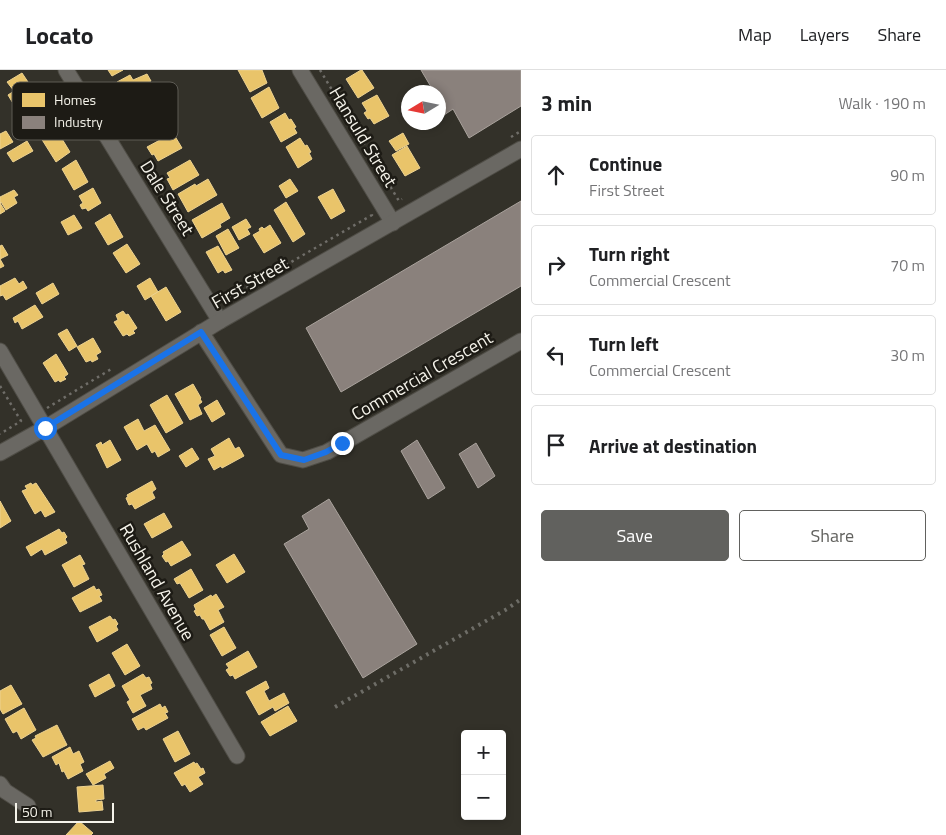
<!DOCTYPE html>
<html lang="en">
<head>
<meta charset="utf-8">
<style>
  body { margin:0; font-family:"Titillium Web",sans-serif; background:#f2f2f2; color:#202124 }
  .controls { position:absolute; right:15px; bottom:15px; display:grid; overflow:hidden; border-radius:5px; box-shadow:0 2px 8px #0003 }
  .controls button { width:45px; height:45px; display:grid; place-items:center; padding:0; border:0; border-bottom:1px solid #e0e0e0; background:#fff; color:#202124; font:25px sans-serif }
  .compass { position:absolute; left:401px; top:15px; width:45px; height:45px; border-radius:50%; background:#fff; box-shadow:0 2px 8px #0003; rotate:260deg }
  .scale { position:absolute; left:15px; bottom:12px; width:99px; box-sizing:border-box; padding-left:5px; border:2px solid #f5f3ea; border-top:0; font-size:14px; line-height:18px; white-space:nowrap; color:#f5f3ea; -webkit-text-stroke:4px #1d1b15; paint-order:stroke }
  .stop { position:absolute; width:15px; height:15px; margin:-11px; border:4px solid #1a73e8; border-radius:50%; background:#fff }
  .stop.end { background:#1a73e8; border-color:#fff; box-shadow:0 1px 5px #0008 }
  .list { margin:0; padding:0; list-style:none }
  h2 { display:flex; justify-content:space-between; align-items:center; height:65px; margin:0; padding:0 20px; font-size:21px }
  h2 small { font-size:16px; font-weight:400; color:#757577 }
  .list li { display:grid; grid-template-columns:32px 1fr auto; gap:15px; align-items:center; box-sizing:border-box; height:80px; margin:0 10px 10px; padding:0 10px; border:1px solid #e0e0e0; border-radius:5px }
  .list b { display:block; font-size:19px; white-space:nowrap }
  .list p { margin:0; font-size:16px; white-space:nowrap; color:#757577 }
  .list em { font-size:16px; font-style:normal; color:#757577 }
  .actions { display:flex; gap:10px; padding:15px 20px }
  .actions a { flex:1; padding:11px 0; border:1px solid #61615e; border-radius:5px; text-align:center; font-size:18px; color:#61615e }
  .actions .main { background:#61615e; color:#fff }
  .icon { flex:none; width:28px; height:28px; fill:none; stroke:currentColor; stroke-width:2; stroke-linecap:round; stroke-linejoin:round }
  .map { position:relative; flex:none; width:521px; height:765px; overflow:hidden }
  header { display:flex; align-items:center; gap:30px; box-sizing:border-box; height:70px; padding:0 25px; background:#fff; border-bottom:1px solid #e0e0e0 }
  header strong { font-size:24px }
  nav { display:flex; gap:28px; margin-inline-start:auto; font-size:18px }
  main { display:flex }
  aside { flex:1; background:#fff }
  .map>svg:first-child { display:block }
  .homes { fill:#e9c46a; stroke:#edd290 }
  .industry { fill:#8a817c; stroke:#aaa39d }
  .lines { fill:none; stroke-linecap:round; stroke-linejoin:round }
  .minor-casing { stroke:#4f4d46; stroke-width:17 }
  .path { stroke:#706e69; stroke-width:2.5; stroke-dasharray:2.5 4; stroke-linecap:butt }
  .minor { stroke:#6a6863; stroke-width:15 }
  .rail { stroke:#6e6d67; stroke-width:4; stroke-dasharray:2.5 5; stroke-linecap:butt }
  .route { stroke:#1a73e8; stroke-width:6 }
  .labels { text-anchor:middle; stroke-width:5; stroke-linejoin:round; paint-order:stroke }
  .street-label { font-size:18px; fill:#f5f3ea; stroke:#1d1b15 }
  .key { fill:#1d1b15; stroke:#5e5c55; stroke-width:1 }
  .key-label { font-size:14px; fill:#f5f3ea }
</style>
</head>
<body>
<header>
<strong>Locato</strong>
<nav><a>Map</a><a>Layers</a><a>Share</a></nav>
</header>
<main>
<div class="map">
<svg width="521" height="765" viewBox="0 0 521 765">
  <rect width="100%" height="100%" fill="#333129"/>
  <!-- homes -->
  <g class="homes">
    <polygon points="108,0 123,0 112,6"/>
    <polygon points="238,0 262,0 267,13 250,22"/>
    <polygon points="361,0 362,0 374,18 358,28 346,9"/>
    <polygon points="22,3 36,24 14,35 8,25 14,21 7,12"/>
    <polygon points="147,4 151,11 147,13 151,21 129,33 117,12 130,5 133,10"/>
    <polygon points="269,17 279,38 262,48 251,28"/>
    <polygon points="377,25 389,46 374,54 370,48 368,49 364,43 367,41 362,33"/>
    <polygon points="285,43 289,50 291,49 296,57 294,58 297,63 281,72 270,52"/>
    <polygon points="56,59 70,82 56,92 41,68"/>
    <polygon points="6,61 13,72 0,79 0,64"/>
    <polygon points="173,63 182,78 158,91 154,84 152,85 147,77"/>
    <polygon points="403,63 409,74 396,81 389,71"/>
    <polygon points="300,68 305,76 307,75 311,82 309,83 312,89 298,98 286,77"/>
    <polygon points="27,71 33,81 13,92 7,83"/>
    <polygon points="407,76 420,98 405,106 392,85"/>
    <polygon points="76,90 88,112 74,120 62,99"/>
    <polygon points="190,90 199,105 173,120 167,109 170,108 167,103"/>
    <polygon points="208,109 217,125 188,142 178,124 195,114 196,116"/>
    <polygon points="290,109 298,121 286,128 279,116"/>
    <polygon points="93,118 101,133 88,141 86,138 82,139 80,135 83,133 79,126"/>
    <polygon points="333,119 345,141 331,149 318,127"/>
    <polygon points="14,120 18,125 14,127 17,133 6,140 1,132 0,133 0,127"/>
    <polygon points="286,132 305,164 293,172 274,140"/>
    <polygon points="0,133 5,141 0,144"/>
    <polygon points="222,133 230,148 220,154 221,157 202,168 192,150"/>
    <polygon points="110,144 123,167 108,175 95,153"/>
    <polygon points="74,145 82,158 68,165 61,152"/>
    <polygon points="246,149 251,157 247,159 250,164 239,170 232,157"/>
    <polygon points="270,155 281,173 264,183 253,165 260,161 259,159 262,157 264,159"/>
    <polygon points="228,159 239,178 226,185 216,166"/>
    <polygon points="127,174 140,194 126,203 113,183"/>
    <polygon points="2,175 8,185 0,189 4,196 0,198 0,176"/>
    <polygon points="218,176 232,200 225,203 223,200 218,203 206,182"/>
    <polygon points="15,208 19,214 23,211 27,218 6,230 3,225 0,226 0,216"/>
    <polygon points="150,208 158,222 145,230 137,216"/>
    <polygon points="53,213 59,224 42,234 36,223"/>
    <polygon points="166,217 181,242 166,251 151,226"/>
    <polygon points="35,235 43,247 22,259 18,251 15,253 13,248"/>
    <polygon points="123,241 126,245 128,244 137,258 133,261 135,263 129,266 127,264 123,266 114,252 118,250 116,245"/>
    <polygon points="67,259 77,276 69,281 58,264"/>
    <polygon points="93,268 101,282 96,285 98,289 92,292 91,290 86,292 77,277"/>
    <polygon points="56,284 68,304 64,307 66,309 60,312 59,310 55,312 43,293"/>
    <polygon points="193,314 201,328 200,329 202,332 198,335 202,344 190,350 175,324"/>
    <polygon points="167,325 183,353 166,363 150,335"/>
    <polygon points="217,330 225,344 212,352 204,338"/>
    <polygon points="138,349 144,361 155,355 170,380 158,387 155,381 152,383 147,374 137,380 124,357"/>
    <polygon points="229,368 235,379 239,377 244,386 222,398 221,396 214,400 208,389 215,386 211,379"/>
    <polygon points="110,370 121,390 107,398 96,375 101,372 102,375"/>
    <polygon points="192,378 199,389 186,397 179,386"/>
    <polygon points="152,411 156,419 152,422 155,428 135,439 132,434 129,435 126,428 128,427 127,425"/>
    <polygon points="31,413 32,415 36,413 55,442 45,447 41,440 35,444 22,421 27,419 25,416"/>
    <polygon points="0,431 11,451 0,458"/>
    <polygon points="164,443 172,457 152,468 144,454"/>
    <polygon points="59,459 62,463 64,462 67,467 65,469 67,473 45,485 42,479 31,486 26,477"/>
    <polygon points="182,471 191,485 171,496 168,491 166,492 162,486 164,484 163,482"/>
    <polygon points="234,484 245,502 227,513 216,495"/>
    <polygon points="80,485 85,494 82,495 89,509 74,517 62,495"/>
    <polygon points="191,499 203,520 189,528 180,513 177,514 174,509"/>
    <polygon points="94,516 96,520 99,519 102,525 99,526 102,531 80,542 72,528"/>
    <polygon points="216,524 224,537 218,540 224,552 210,560 204,549 202,549 200,545 197,546 194,541 196,540 194,535 211,525 212,527"/>
    <polygon points="110,546 113,550 115,549 118,554 116,556 118,560 97,572 89,557"/>
    <polygon points="224,557 236,578 222,586 210,565"/>
    <polygon points="127,574 140,596 125,605 112,583"/>
    <polygon points="248,581 257,597 235,609 233,605 230,606 226,600 229,598 226,594"/>
    <polygon points="109,604 115,616 95,627 89,615"/>
    <polygon points="143,604 146,608 149,607 152,613 150,614 152,619 140,625 146,636 133,643 127,632 130,630 122,616"/>
    <polygon points="266,611 269,618 264,621 269,631 284,623 289,633 275,641 273,637 259,645 246,622"/>
    <polygon points="11,615 22,634 3,644 0,639 0,621"/>
    <polygon points="160,634 162,638 165,636 168,642 165,643 168,648 146,660 144,657 138,660 132,649"/>
    <polygon points="288,636 297,651 270,666 261,652"/>
    <polygon points="24,638 36,660 21,669 17,661 13,663 5,649"/>
    <polygon points="57,655 67,675 43,687 32,670 36,668 35,666"/>
    <polygon points="178,661 190,684 175,692 163,669"/>
    <polygon points="70,677 73,684 79,681 84,692 80,694 83,701 68,709 64,701 62,702 59,693 56,695 52,687"/>
    <polygon points="110,691 114,698 104,704 106,708 93,715 86,704"/>
    <polygon points="194,692 195,694 197,693 201,699 203,698 205,703 198,707 203,714 190,722 185,714 182,716 174,703"/>
    <polygon points="103,715 104,729 96,730 96,732 102,731 103,740 79,742 77,717"/>
    <polygon points="79,751 93,763 91,765 66,765"/>
  </g>
  <!-- industry -->
  <g class="industry">
    <polygon points="421,0 521,0 521,36 469,68 453,39 438,49 438,22 434,22"/>
    <polygon points="521,131 521,216 341,322 306,258"/>
    <polygon points="417,370 445,418 428,429 401,381"/>
    <polygon points="476,373 495,406 478,418 459,384"/>
    <polygon points="329,429 417,574 363,608 284,474 309,459 302,446"/>
  </g>
  <g class="lines">
    <!-- minor casing -->
    <g class="minor-casing">
      <g id="minor">
        <polyline points="66,0 220,251"/>
        <polyline points="300,0 393,153"/>
        <polyline points="201,262 281,385 303,390 327,382 521,271"/>
        <polyline points="0,281 237,686"/>
        <polyline points="0,383 45,358 220,251 521,79"/>
        <polyline points="0,714 5,721 28,736"/>
      </g>
    </g>
    <!-- path -->
    <g class="path">
      <polyline points="320,0 399,131 402,129"/>
      <polyline points="511,67 521,61"/>
      <polyline points="224,231 372,145 371,144"/>
      <polyline points="0,316 21,351 0,364"/>
      <polyline points="47,338 113,298"/>
    </g>
    <!-- minor -->
    <use href="#minor" class="minor"/>
    <!-- rail -->
    <polyline class="rail" points="335,637 507,539 521,529"/>
  </g>
  <g class="lines">
    <!-- route -->
    <polyline class="route" points="45,358 201,262 281,385 304,390 326,382 342,373"/>
  </g>
  <g class="labels">
    <!-- street labels -->
    <g class="street-label">
      <text transform="translate(363 67) rotate(59)" y="6">Hansuld Street</text>
      <text transform="translate(167 128) rotate(58)" y="6">Dale Street</text>
      <text transform="translate(250 213) rotate(-30)" y="6">First Street</text>
      <text transform="translate(422 306) rotate(-30)" y="6">Commercial Crescent</text>
      <text transform="translate(157 512) rotate(60)" y="6">Rushland Avenue</text>
    </g>
  </g>
  <!-- legend -->
  <rect x="12" y="12" width="166" height="58" rx="8" class="key"/>
  <rect x="22" y="23" width="23" height="14" fill="#e9c46a"/>
  <rect x="22" y="46" width="23" height="13" fill="#8a817c"/>
  <g class="key-label">
    <text x="54" y="35">Homes</text>
    <text x="54" y="57">Industry</text>
  </g>
</svg>
<div class="controls">
<button>+</button>
<button>−</button>
</div>
<svg class="compass" viewBox="-18 -18 36 36"><path d="M0-13l5 13h-10z" fill="#e53935"/><path d="M0 13l5-13h-10z" fill="#757577"/></svg>
<div class="scale">50 m</div>
<div class="stop" style="left:45px;top:358px"></div>
<div class="stop end" style="left:342px;top:373px"></div>
</div>
<aside>
<h2>3 min<small>Walk · 190 m</small></h2>
<ul class="list">
<li><svg class="icon" aria-label="ahead" viewBox="0 0 24 24"><path d="M12 20V5M6 11l6-6 6 6"/></svg><div><b>Continue</b><p>First Street</p></div><em>90 m</em></li>
<li><svg class="icon" aria-label="right" viewBox="0 0 24 24"><path d="M7 20v-9h11M14 6l5 5-5 5"/></svg><div><b>Turn right</b><p>Commercial Crescent</p></div><em>70 m</em></li>
<li><svg class="icon" aria-label="left" viewBox="0 0 24 24"><path d="M17 20v-9H6M10 6l-5 5 5 5"/></svg><div><b>Turn left</b><p>Commercial Crescent</p></div><em>30 m</em></li>
<li><svg class="icon" aria-label="arrive" viewBox="0 0 24 24"><path d="M6 21V4h12l-3 4 3 4H6"/></svg><div><b>Arrive at destination</b></div></li>
</ul>
<div class="actions"><a class="main">Save</a><a>Share</a></div>
</aside>
</main>
</body>
</html>
